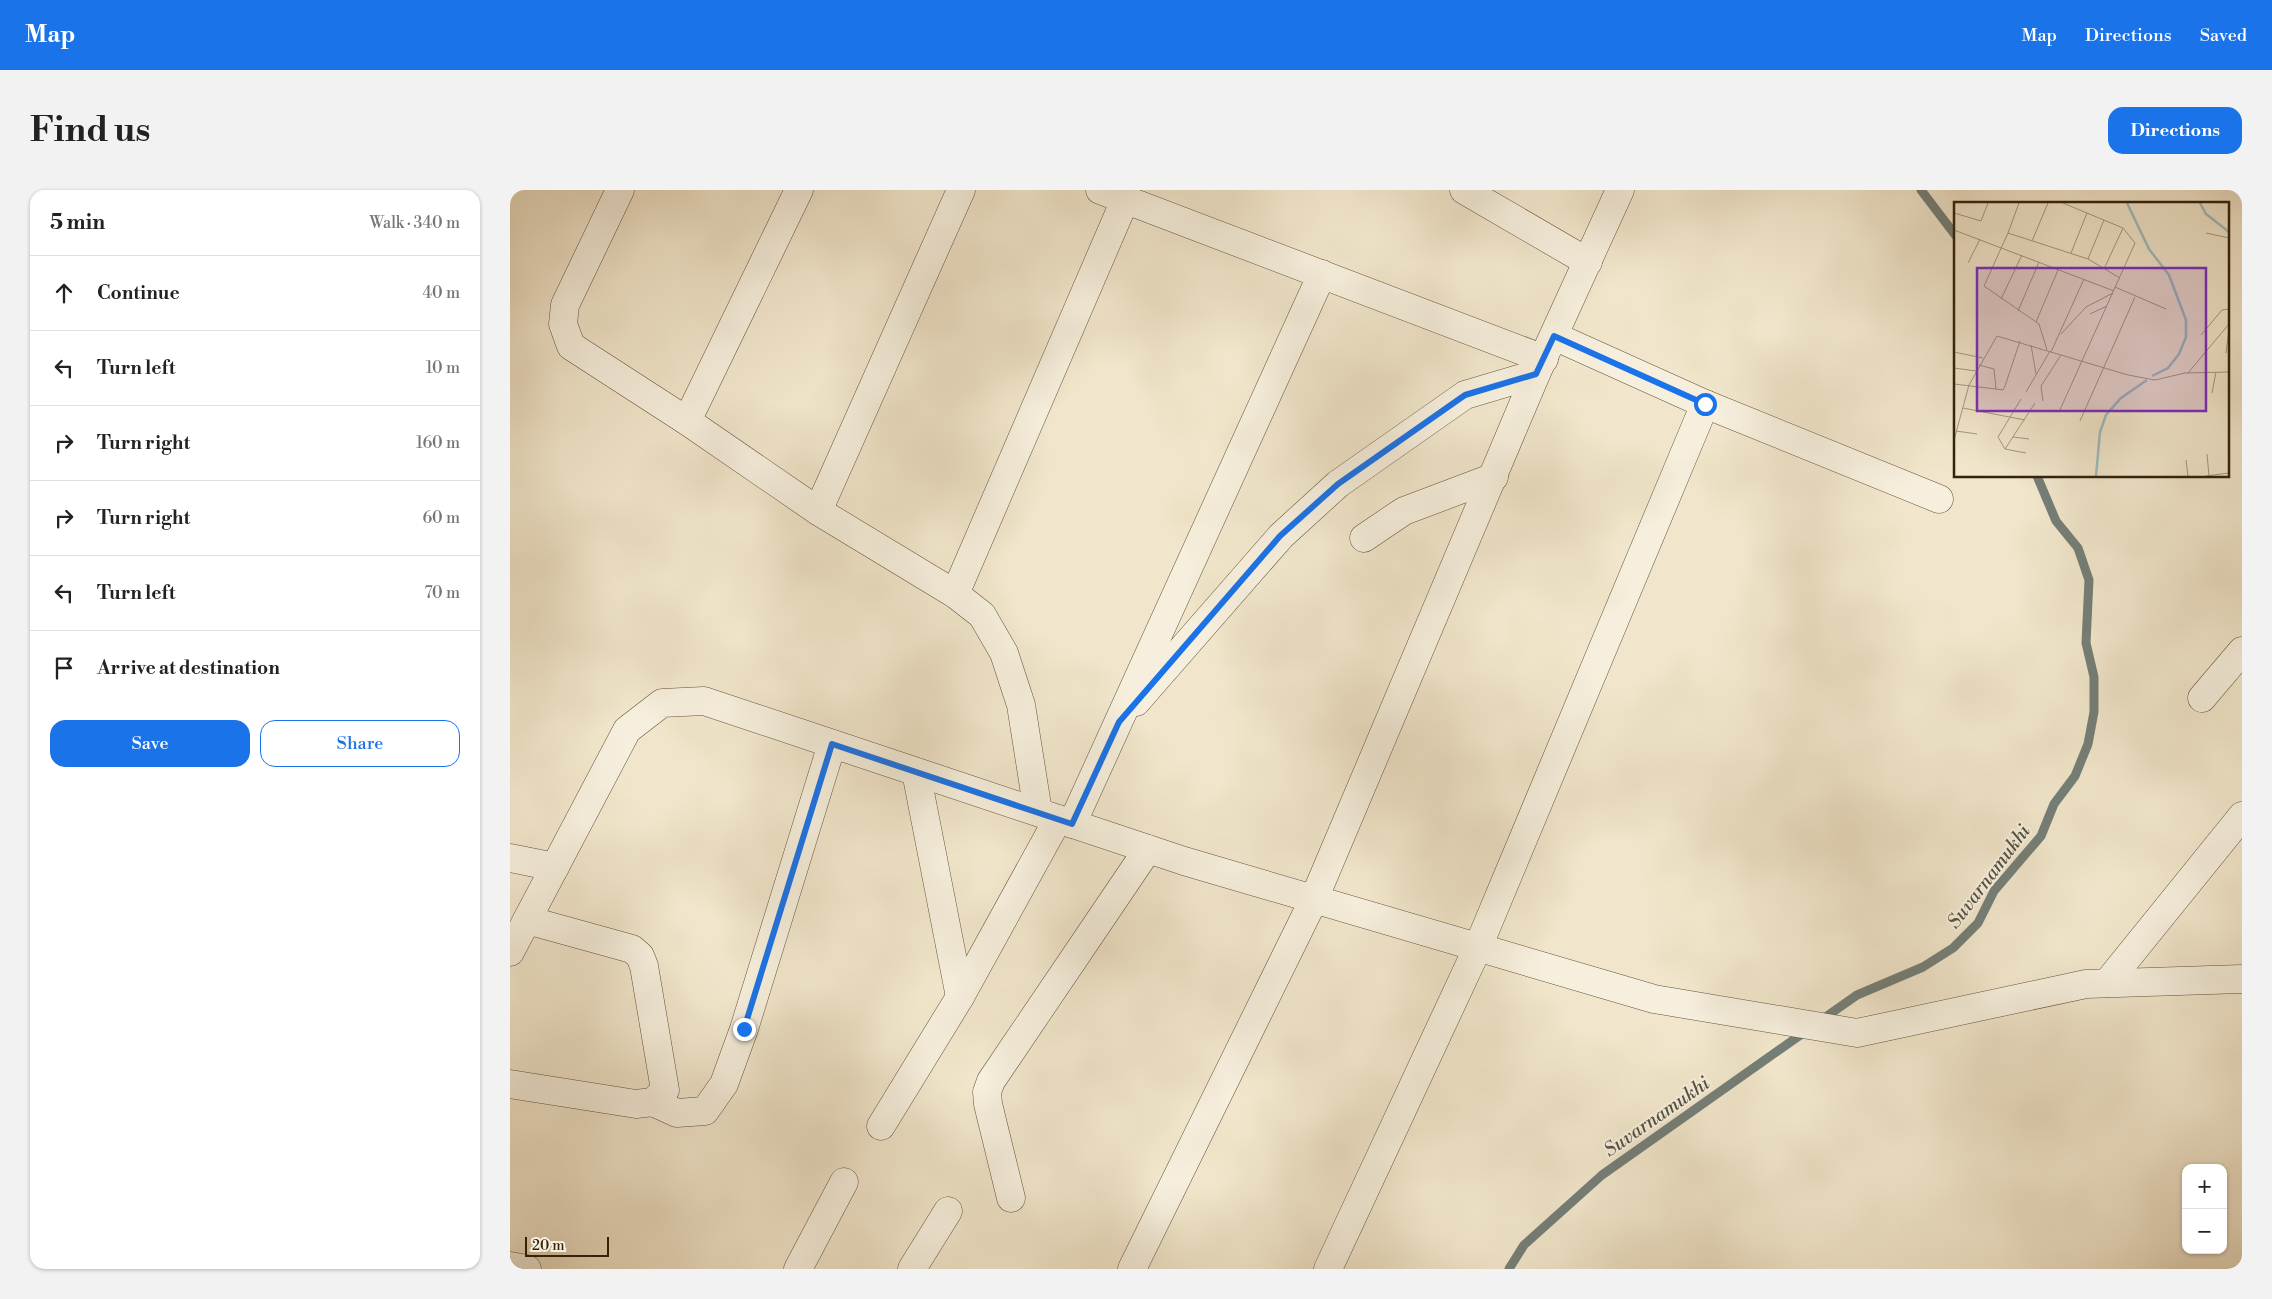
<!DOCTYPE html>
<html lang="en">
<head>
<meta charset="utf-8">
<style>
  body { margin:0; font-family:"Libre Bodoni",serif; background:#f2f2f2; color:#222 }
  .controls { position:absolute; right:15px; bottom:15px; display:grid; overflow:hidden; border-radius:10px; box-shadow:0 1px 4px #0004 }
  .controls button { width:45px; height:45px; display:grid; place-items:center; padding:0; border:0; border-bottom:1px solid #e0e0e0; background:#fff; color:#222; font:25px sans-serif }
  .scale { position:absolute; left:15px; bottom:12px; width:84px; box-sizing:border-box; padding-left:5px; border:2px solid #34220b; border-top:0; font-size:14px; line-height:18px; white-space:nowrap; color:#34220b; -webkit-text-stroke:4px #f6efdd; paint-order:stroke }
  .stop { position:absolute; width:15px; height:15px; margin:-11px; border:4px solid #1a73e8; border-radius:50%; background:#fff }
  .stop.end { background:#1a73e8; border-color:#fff; box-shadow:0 1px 5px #0008 }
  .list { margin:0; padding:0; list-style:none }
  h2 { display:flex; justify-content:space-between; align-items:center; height:65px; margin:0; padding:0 20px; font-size:21px }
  h2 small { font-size:16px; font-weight:400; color:#767676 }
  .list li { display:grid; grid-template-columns:32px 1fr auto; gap:15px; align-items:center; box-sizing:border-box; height:75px; padding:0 20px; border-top:1px solid #e0e0e0 }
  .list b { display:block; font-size:19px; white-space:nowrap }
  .list em { font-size:16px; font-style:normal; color:#767676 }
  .actions { display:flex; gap:10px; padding:15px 20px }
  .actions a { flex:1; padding:11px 0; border:1px solid #1a73e8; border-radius:15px; text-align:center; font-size:18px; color:#1a73e8 }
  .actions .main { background:#1a73e8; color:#fff }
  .icon { flex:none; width:28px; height:28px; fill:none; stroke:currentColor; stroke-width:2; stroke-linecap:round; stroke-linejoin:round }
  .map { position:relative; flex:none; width:1732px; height:1079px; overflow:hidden; border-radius:15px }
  header { display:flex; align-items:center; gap:30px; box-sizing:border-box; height:70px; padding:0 25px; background:#1a73e8; color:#fff }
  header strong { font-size:24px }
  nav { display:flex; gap:28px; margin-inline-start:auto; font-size:18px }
  .intro { display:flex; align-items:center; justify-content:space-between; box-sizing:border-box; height:120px; padding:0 30px }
  h1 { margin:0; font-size:35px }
  .button { padding:12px 22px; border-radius:15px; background:#1a73e8; color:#fff; font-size:18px; font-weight:700 }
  main { display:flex; gap:30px; padding:0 30px }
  aside { flex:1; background:#fff; border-radius:15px; box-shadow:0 1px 4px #0004 }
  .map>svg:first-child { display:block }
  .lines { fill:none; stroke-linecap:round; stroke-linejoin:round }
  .stream { stroke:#747f78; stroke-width:9 }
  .street-casing { stroke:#63533b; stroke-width:29 }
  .street { stroke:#f6efdd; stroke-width:28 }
  .route { stroke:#1a73e8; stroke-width:6 }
  .labels { text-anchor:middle; stroke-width:4.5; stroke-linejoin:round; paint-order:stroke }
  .water-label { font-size:19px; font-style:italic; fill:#545041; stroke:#f6efdd }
  .inset-river { fill:none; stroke:#9ebdc0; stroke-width:2.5 }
  .inset-road { fill:none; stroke:#a5987e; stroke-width:1 }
  .view { fill:#7b2cbf; fill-opacity:0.15; stroke:#7b2cbf; stroke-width:2.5 }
  .inset-edge { fill:none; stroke:#34220b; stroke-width:2.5 }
</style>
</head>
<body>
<header>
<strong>Map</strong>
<nav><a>Map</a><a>Directions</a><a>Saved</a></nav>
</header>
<div class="intro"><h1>Find us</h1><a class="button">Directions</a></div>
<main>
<aside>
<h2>5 min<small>Walk · 340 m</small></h2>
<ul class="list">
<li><svg class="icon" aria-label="ahead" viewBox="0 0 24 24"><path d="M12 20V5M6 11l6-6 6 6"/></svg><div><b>Continue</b></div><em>40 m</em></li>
<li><svg class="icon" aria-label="left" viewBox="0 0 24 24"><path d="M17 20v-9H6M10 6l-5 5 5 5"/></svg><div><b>Turn left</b></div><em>10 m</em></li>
<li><svg class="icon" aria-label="right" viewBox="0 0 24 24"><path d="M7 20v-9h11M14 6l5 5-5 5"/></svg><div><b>Turn right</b></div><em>160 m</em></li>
<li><svg class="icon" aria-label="right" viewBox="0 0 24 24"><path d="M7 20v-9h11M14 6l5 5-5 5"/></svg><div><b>Turn right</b></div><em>60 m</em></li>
<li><svg class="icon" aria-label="left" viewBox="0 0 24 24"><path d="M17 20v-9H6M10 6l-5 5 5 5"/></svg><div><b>Turn left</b></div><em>70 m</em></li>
<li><svg class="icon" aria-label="arrive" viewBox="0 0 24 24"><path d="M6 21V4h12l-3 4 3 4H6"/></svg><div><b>Arrive at destination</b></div></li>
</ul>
<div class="actions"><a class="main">Save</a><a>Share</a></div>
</aside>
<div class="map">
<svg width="1732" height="1079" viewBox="0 0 1732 1079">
  <rect width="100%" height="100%" fill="#f1e6cb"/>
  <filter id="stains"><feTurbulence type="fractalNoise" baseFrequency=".004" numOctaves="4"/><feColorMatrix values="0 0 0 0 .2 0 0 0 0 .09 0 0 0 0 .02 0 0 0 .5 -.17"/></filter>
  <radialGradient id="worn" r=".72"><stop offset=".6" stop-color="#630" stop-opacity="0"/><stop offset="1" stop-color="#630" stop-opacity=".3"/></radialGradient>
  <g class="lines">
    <!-- stream -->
    <g class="stream">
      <polyline points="1411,0 1446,46"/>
      <polyline points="1310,831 1347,805 1413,777 1443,758 1468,733 1484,701 1531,646 1544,614 1565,586 1578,554 1584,522 1584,487 1576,453 1579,390 1568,358 1546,331 1527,286"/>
      <polyline points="999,1079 1014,1055 1092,985 1296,841"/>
    </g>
    <!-- street casing -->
    <g class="street-casing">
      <g id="street">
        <polyline points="110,0 55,115 53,134 61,156 177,231 308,321 445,404 472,425 494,463 511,515 528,622"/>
        <polyline points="590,0 1034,169"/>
        <polyline points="954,0 1078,72"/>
        <polyline points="1044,146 1195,214 1429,309"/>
        <polyline points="177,231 289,0"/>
        <polyline points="308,321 451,0"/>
        <polyline points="854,348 894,321 984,287"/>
        <polyline points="445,404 615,10"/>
        <polyline points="1692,508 1732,461"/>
        <polyline points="626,512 771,346 828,294 955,205 1026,184"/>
        <polyline points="406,582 450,807"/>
        <polyline points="562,634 812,84"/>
        <polyline points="0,668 45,677"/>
        <polyline points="0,762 117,540 152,513 194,511 674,671 1144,809 1347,843 1576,794 1732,789"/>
        <polyline points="1597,793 1732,626"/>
        <polyline points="0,894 126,914 143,912 155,900 134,776 130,766 122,759 17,730"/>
        <polyline points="143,912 167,923 195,921 214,894 234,839 322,554"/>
        <polyline points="371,936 450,807 548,629"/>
        <polyline points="501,1008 478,914 477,902 481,891 638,659"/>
        <polyline points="0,1076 17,1079"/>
        <polyline points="288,1079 334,992"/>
        <polyline points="402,1079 438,1021"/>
        <polyline points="622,1079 804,709 1026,184 1110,0"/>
        <polyline points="818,1079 968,757 1195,214"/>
      </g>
    </g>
    <!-- street -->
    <use href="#street" class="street"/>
  </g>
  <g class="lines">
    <!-- route -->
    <polyline class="route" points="234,839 322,554 562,634 609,532 770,346 828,294 955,205 1026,184 1044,146 1195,214"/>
  </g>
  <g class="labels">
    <!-- water labels -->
    <g class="water-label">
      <text transform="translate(1478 686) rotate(-53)" y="7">Suvarnamukhi</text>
      <text transform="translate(1146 926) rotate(-35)" y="7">Suvarnamukhi</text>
    </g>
  </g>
  <!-- overview -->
  <g transform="translate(1444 12)">
    <rect width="275" height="275" fill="#f1e6cb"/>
    <path class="inset-river" d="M173,1l22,46 20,26 17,45v17l-7,17 -11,14 -16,8M246,1l6,11 23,18M142,274l4,-44 6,-17 15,-17 26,-18"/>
    <path class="inset-road" d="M65,1l-11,30 80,26 32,19M0,11l27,8 7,-18M0,28l160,61M54,31l-24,53 55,38 8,26M252,31l23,5M78,39l16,-38M117,51l16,-40M134,57l16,-39M14,61l12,-24M150,67l19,-41M161,85l51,22M47,97l21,-44M64,109l21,-49M136,112l17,-8M82,120l22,-52M107,132l25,-27 27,-14M247,133l21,-25 7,-1M77,143l5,29M0,150l29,6M97,150l33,-73M272,151l3,-23M0,166l22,3M234,171l41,-49M0,182l42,5 -2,-20 -15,-4M42,187l7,1 2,-4 15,-45M72,190l24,-41M258,191l4,-21M67,197l-23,38 7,12 21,4M89,199l-2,-15 20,-31M9,206l62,12M105,210l76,-169 -12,-15 -60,-25M126,219l55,-124M2,229l21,3M59,235l16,2M0,238l15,-55 28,-49 131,39 27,5 30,-7 44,-1M51,247l30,-46M253,252l2,22M232,258l2,16M252,274l23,-3"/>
    <path class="view" d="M23,66h229v143h-229z"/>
    <rect width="275" height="275" class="inset-edge"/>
  </g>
  <rect width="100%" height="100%" filter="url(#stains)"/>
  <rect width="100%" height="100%" fill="url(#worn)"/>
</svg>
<div class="controls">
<button>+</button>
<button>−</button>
</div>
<div class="scale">20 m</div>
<div class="stop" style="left:1195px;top:214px"></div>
<div class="stop end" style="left:234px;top:839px"></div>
</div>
</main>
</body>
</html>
